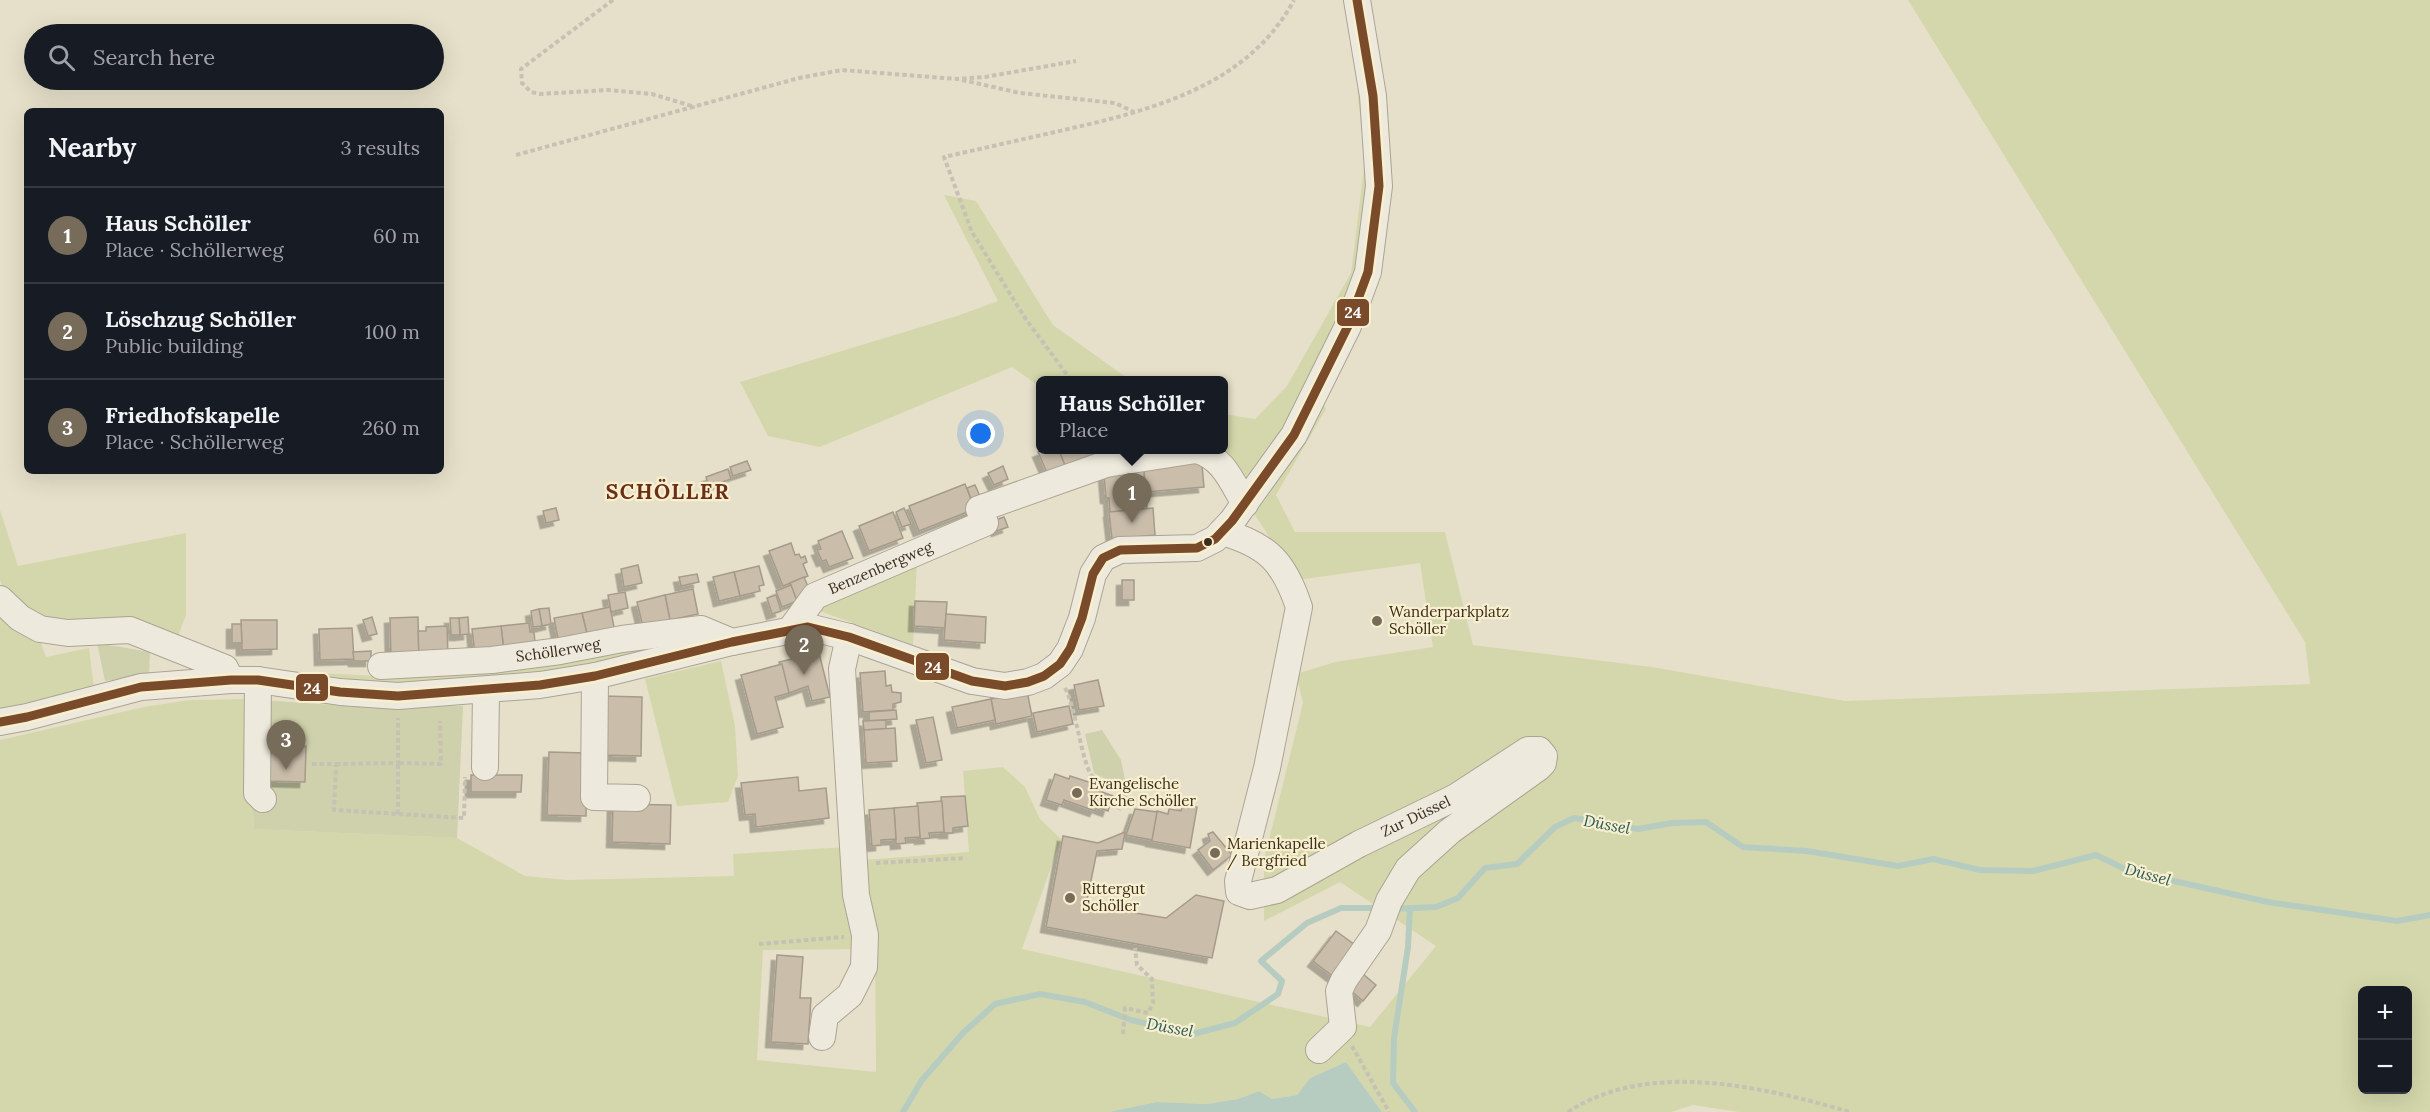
<!DOCTYPE html>
<html lang="en">
<head>
<meta charset="utf-8">
<style>
  body { margin:0; font-family:Lora,serif; background:#242831; color:#f1f3f6 }
  .controls { position:absolute; right:18px; bottom:18px; display:grid; overflow:hidden; border-radius:9px; box-shadow:0 6px 24px #0002 }
  .controls button { width:54px; height:54px; display:grid; place-items:center; padding:0; border:0; border-bottom:2px solid #363941; background:#171b24; color:#f1f3f6; font:30px sans-serif }
  .you { position:absolute; left:981px; top:434px; width:21px; height:21px; margin:-15px; border:4px solid #fff; border-radius:50%; background:#1a73e8; box-shadow:0 0 0 9px #1a73e833 }
  .badge { display:grid; place-items:center; width:39px; height:39px; border-radius:50%; background:#766c59; color:#fff; font-size:20px; font-weight:700 }
  .pin { position:absolute; translate:-50% -50px; filter:drop-shadow(0 2px 3px #0008) }
  .pin::after { content:''; position:absolute; top:32px; width:21px; height:18px; background:inherit; clip-path:polygon(0 0,100% 0,50% 100%) }
  .popup { position:absolute; left:1036px; top:376px; width:192px; height:78px; box-sizing:border-box; display:grid; place-content:center; border-radius:9px; background:#171b24; filter:drop-shadow(0 2px 4px #0005); font-size:20px; white-space:nowrap; color:#9ea1a6 }
  .popup b { font-size:22px; color:#f1f3f6 }
  .popup::after { content:''; position:absolute; left:50%; top:100%; margin-left:-12px; border:12px solid transparent; border-top-color:#171b24 }
  .list { margin:0; padding:0; list-style:none }
  h2 { display:flex; justify-content:space-between; align-items:center; height:78px; margin:0; padding:0 24px; font-size:26px }
  h2 small { font-size:20px; font-weight:400; color:#9ea1a6 }
  .list li { display:grid; grid-template-columns:39px 1fr auto; gap:18px; align-items:center; box-sizing:border-box; height:96px; padding:0 24px; border-top:2px solid #363941 }
  .list b { display:block; font-size:22px; white-space:nowrap }
  .list p { margin:0; font-size:20px; white-space:nowrap; color:#9ea1a6 }
  .list em { font-size:20px; font-style:normal; color:#9ea1a6 }
  .icon { flex:none; width:33px; height:33px; fill:none; stroke:currentColor; stroke-width:2; stroke-linecap:round; stroke-linejoin:round }
  .map { position:relative; flex:none; width:2430px; height:1112px; overflow:hidden }
  .search { position:absolute; background:#171b24; box-shadow:0 6px 24px #0002; left:24px; top:24px; width:420px; height:66px; display:flex; align-items:center; gap:15px; box-sizing:border-box; padding:0 21px; border-radius:33px; color:#9ea1a6; font-size:22px }
  .panel { position:absolute; background:#171b24; box-shadow:0 6px 24px #0002; left:24px; top:108px; width:420px; height:366px; border-radius:9px }
  .map>svg:first-child { display:block }
  .green { fill:#d4d7ab; fill-rule:evenodd }
  .cemetery { fill:#ced1ab }
  .water { fill:#b7ccc0 }
  .lines { fill:none; stroke-linecap:round; stroke-linejoin:round }
  .stream { stroke:#b7ccc0; stroke-width:6 }
  .building { fill:#cabeab; stroke:#a69b8a; stroke-width:1.5; filter:url(#shadow) }
  .minor-casing { stroke:#aba494; stroke-width:28 }
  .path { stroke:#c6c1b4; stroke-width:4; stroke-dasharray:4.5 3; stroke-linecap:butt }
  .minor { stroke:#eee9dd; stroke-width:26 }
  .bus-1-casing { stroke:#f8efcf; stroke-width:14 }
  .bus-1 { stroke:#7a4b2a; stroke-width:9 }
  .bus-dot { fill:#3a2d1c; stroke:#f8efcf; stroke-width:2 }
  .poi-dot { fill:#766c59; stroke:#f8efcf; stroke-width:2 }
  .labels { text-anchor:middle; stroke-width:4.5; stroke-linejoin:round; paint-order:stroke }
  .street-label { font-size:15px; fill:#3a2d1c; stroke:#f8efcf }
  .poi-label { font-size:15px; fill:#3a2d1c; stroke:#f8efcf; text-anchor:start }
  .water-label { font-size:16px; font-style:italic; fill:#295b5b; stroke:#f8efcf }
  .district-label { font-size:21px; font-weight:bold; letter-spacing:1.5px; fill:#6a2f17; stroke:#f8efcf }
  .line-badge { stroke:#f8efcf; stroke-width:2 }
  .badge-label { font-size:16px; text-anchor:middle; font-weight:bold; fill:#fff }
</style>
</head>
<body>
<div class="map">
<svg width="2430" height="1112" viewBox="0 0 2430 1112">
  <defs>
    <filter id="shadow"><feDropShadow dx="-5.5" dy="5.5" stdDeviation="0" flood-color="#0004"/></filter>
  </defs>
  <rect width="100%" height="100%" fill="#e6e0ca"/>
  <!-- green -->
  <g class="green">
    <path d="M1908,0h522v1112h-691l-46,-7 -22,7h-289l-36,-50 -36,16 -13,17 -25,4 -13,-8 -21,8 -32,5 -50,-2 -47,10h-1109v-372l144,-33 45,-7 57,-1 8,130 203,9 68,38 42,4 167,-4 -1,-22 114,-7 17,13 105,-8 -6,-81 40,-4 22,20 15,32 21,20 -39,110 348,78 66,-81 -96,-64 -76,39v-61l39,-157 -7,-29 39,-12 98,-15 -13,-84 -123,17 -69,-107 -34,-23h30v-36l31,5 32,-33 64,-113 14,-113 -8,-72 8,3 8,68 -6,74 -46,168 5,8 -50,86 19,37h150l28,113 179,22 193,34 465,-17 -5,-42zM875,949l1,123 -119,-12 6,-110zM2362,990h46v100h-46z"/>
    <polygon points="944,195 976,201 1053,325 1130,380 1040,380 1040,387 1012,367 820,447 768,436 740,382 957,316 998,301"/>
    <polygon points="0,510 18,566 186,533 186,615 176,642 41,622 6,596 0,580"/>
    <polygon points="917,562 913,645 817,610 820,602"/>
    <polygon points="0,610 39,638 46,657 89,648 94,688 0,709"/>
    <polygon points="711,638 608,665 384,688 259,670 378,676"/>
    <polygon points="721,661 735,726 738,776 728,802 677,806 645,679"/>
  </g>
  <!-- cemetery -->
  <g class="cemetery">
    <polygon points="97,643 150,652 149,675 105,681"/>
    <polygon points="246,699 364,707 463,706 457,838 254,829"/>
    <polygon points="1102,730 1121,760 1127,790 1094,773 1085,734"/>
  </g>
  <!-- water -->
  <polygon class="water" points="1346,1062 1382,1112 1109,1112 1156,1102 1206,1104 1238,1099 1259,1091 1272,1099 1297,1095 1310,1078"/>
  <g class="lines">
    <!-- stream -->
    <g class="stream">
      <polyline points="1410,908 1408,947 1394,1038 1393,1083 1415,1112"/>
      <polyline points="1392,909 1436,907 1458,898 1485,868 1517,864 1555,827 1574,818 1638,829 1672,823 1706,822 1743,847 1807,851 1898,866 1933,859 1980,870 2033,871 2096,855 2129,871 2268,902 2397,921 2430,915"/>
      <polyline points="903,1112 922,1080 963,1033 995,1004 1040,994 1085,1002 1131,1020 1193,1034 1235,1023 1278,994 1282,981 1261,961 1307,923 1341,908 1378,908"/>
    </g>
  </g>
  <!-- building -->
  <g class="building">
    <polygon points="1043,450 1059,450 1066,467 1048,475 1038,452"/>
    <polygon points="1059,450 1094,450 1098,460 1068,473"/>
    <polygon points="1201,455 1204,487 1146,492 1143,461"/>
    <polygon points="747,461 751,470 733,476 730,467"/>
    <polygon points="1143,461 1147,509 1110,512 1109,498 1106,498 1104,475"/>
    <polygon points="1003,466 1008,479 994,485 988,473"/>
    <polygon points="728,469 731,479 709,487 706,477"/>
    <polygon points="965,484 975,509 919,531 909,506"/>
    <polygon points="975,485 982,501 973,504 967,488"/>
    <polygon points="556,508 559,520 546,523 543,511"/>
    <polygon points="904,508 911,524 902,527 896,512"/>
    <polygon points="1153,508 1155,535 1112,539 1109,512"/>
    <polygon points="893,512 903,538 869,551 859,526"/>
    <polygon points="1004,517 1008,527 997,531 993,521"/>
    <polygon points="842,531 853,558 829,567 826,560 822,561 817,550 821,549 818,541"/>
    <polygon points="791,543 795,555 799,554 801,558 805,556 807,562 803,564 808,576 783,586 769,551"/>
    <polygon points="638,565 642,583 624,587 621,569"/>
    <polygon points="759,566 764,585 759,586 760,591 740,596 734,572"/>
    <polygon points="734,572 740,596 719,601 713,577"/>
    <polygon points="697,574 699,582 681,586 679,577"/>
    <polygon points="804,577 811,594 796,599 790,583"/>
    <rect x="1122" y="580" width="12" height="20"/>
    <polygon points="791,585 797,601 782,607 776,591"/>
    <polygon points="693,589 698,614 670,620 665,595"/>
    <polygon points="625,592 628,608 611,612 608,595"/>
    <polygon points="665,595 670,620 643,627 637,602"/>
    <polygon points="776,595 781,611 772,614 767,598"/>
    <polygon points="915,601 947,602 945,628 914,626"/>
    <polygon points="610,607 615,632 588,638 582,613"/>
    <polygon points="549,608 551,624 542,626 539,609"/>
    <polygon points="539,609 542,626 533,627 531,611"/>
    <polygon points="582,613 588,638 559,644 554,618"/>
    <polygon points="946,614 986,617 985,643 944,640"/>
    <polygon points="372,617 377,634 368,636 363,620"/>
    <polygon points="418,617 419,657 391,658 390,618"/>
    <polygon points="468,617 469,634 460,635 459,618"/>
    <polygon points="450,618 459,618 460,635 451,635"/>
    <polygon points="241,620 277,620 277,649 242,650"/>
    <polygon points="529,623 530,632 534,632 535,642 504,651 501,626"/>
    <polygon points="232,624 241,624 242,643 232,643"/>
    <polygon points="447,626 448,656 419,657 418,631 426,631 426,627"/>
    <polygon points="501,626 504,651 475,654 472,629"/>
    <polygon points="352,628 354,659 320,660 319,629"/>
    <polygon points="818,649 830,697 812,701 808,686 789,693 779,662 792,659 791,656"/>
    <polygon points="371,651 371,661 354,661 353,652"/>
    <polygon points="782,664 789,693 775,697 783,727 757,734 741,675"/>
    <polygon points="885,671 886,686 891,685 892,692 901,693 901,702 893,704 893,710 863,712 860,673"/>
    <polygon points="1098,680 1104,706 1079,710 1074,685"/>
    <polygon points="1027,691 1032,716 996,724 991,699"/>
    <polygon points="603,696 642,697 641,756 602,755"/>
    <polygon points="991,699 995,720 957,728 952,707"/>
    <polygon points="1069,706 1073,724 1037,732 1033,713"/>
    <polygon points="896,710 897,719 869,721 869,712"/>
    <polygon points="933,717 942,760 926,763 916,720"/>
    <polygon points="886,720 886,729 864,730 863,721"/>
    <polygon points="895,728 897,761 866,763 864,730"/>
    <polygon points="306,746 305,782 267,781 266,755 275,752 277,755"/>
    <polygon points="549,752 587,753 586,816 547,815"/>
    <polygon points="1055,774 1069,779 1070,776 1104,787 1102,792 1113,796 1108,811 1097,807 1095,811 1064,800 1062,805 1046,800"/>
    <polygon points="471,775 522,775 521,792 471,792"/>
    <polygon points="798,777 799,791 826,788 829,818 756,827 755,814 745,815 741,783"/>
    <polygon points="965,796 968,826 953,828 953,833 944,833 941,797"/>
    <polygon points="942,801 944,832 929,833 930,838 920,839 917,803"/>
    <polygon points="613,804 671,805 670,844 612,842"/>
    <polygon points="1183,804 1197,807 1190,848 1151,841 1157,811 1168,814 1169,809 1181,811"/>
    <polygon points="918,806 920,837 905,838 906,843 896,844 894,808"/>
    <polygon points="894,808 896,839 881,840 881,845 872,846 869,810"/>
    <polygon points="1135,809 1157,812 1152,840 1126,835"/>
    <polygon points="1125,832 1122,849 1097,851 1086,905 1166,918 1196,895 1224,901 1212,958 1046,927 1063,836 1098,843"/>
    <polygon points="1213,832 1232,855 1213,870 1198,850 1210,841 1208,834"/>
    <polygon points="1336,931 1359,948 1335,978 1313,961"/>
    <polygon points="777,955 803,957 800,998 811,998 808,1044 771,1042"/>
    <polygon points="1363,974 1376,985 1363,1001 1350,990"/>
  </g>
  <g class="lines">
    <!-- minor casing -->
    <g class="minor-casing">
      <g id="minor">
        <path d="M979,509l127,-45 90,-14c27,7 36,32 49,54"/>
        <path id="s1" d="M1222,532c46,13 62,30 77,75l-32,161 -29,113 1,11 11,4 27,-6 82,-46 97,-47 72,-47h11l5,6 -1,7 -5,5 -88,63 -42,38 -19,32 -11,30 -34,49 -5,11 4,36 -24,23"/>
        <polyline points="0,599 20,618 40,629 68,633 130,630 225,668 231,680"/>
        <path id="s2" d="M791,629l24,-33 170,-73"/>
        <path id="s3" d="M381,666l111,-6 68,-9 62,-12 79,-10 31,13"/>
        <polyline points="595,676 594,797 637,798"/>
        <polyline points="258,680 257,793 263,799"/>
        <polyline points="0,722 27,717 141,687 231,680 258,680 340,692 398,696 540,685 595,676 732,642 808,627 849,637 972,681 1005,686 1028,682 1044,676 1060,664 1070,649 1082,618 1093,574 1103,558 1120,550 1197,548 1215,539 1232,521 1294,435 1348,326 1368,272 1379,186 1373,96 1357,0"/>
        <polyline points="485,767 486,691"/>
        <polyline points="822,1037 825,1016 850,995 864,967 865,935 856,895 842,669 849,637"/>
      </g>
    </g>
    <!-- path -->
    <g class="path">
      <polyline points="613,0 521,69 522,83 531,92 540,94 608,90 652,94 695,107"/>
      <polyline points="962,80 1020,93 1115,103 1134,112"/>
      <polyline points="516,155 799,78 842,70 957,79 985,77 1076,61"/>
      <path d="M1071,380l-46,-62 -53,-86 -28,-75c40,-9 80,-18 120,-27 88,-20 184,-44 230,-130"/>
      <path d="M1065,688c11,19 17,78 28,89 7,7 24,10 34,15l-8,18"/>
      <polyline points="312,764 336,764 334,810 464,818 465,777"/>
      <polyline points="336,764 398,763 398,718"/>
      <polyline points="398,814 398,763 441,764 440,721"/>
      <polyline points="876,863 966,858"/>
      <polyline points="759,944 844,937"/>
      <polyline points="1123,1034 1125,1008 1148,1013 1153,1003 1152,979 1137,965 1135,948"/>
      <polyline points="1352,1046 1389,1112"/>
      <path d="M1568,1112c80,-53 196,-25 282,0"/>
    </g>
    <!-- minor -->
    <use href="#minor" class="minor"/>
    <!-- bus-1 casing -->
    <g class="bus-1-casing">
      <polyline id="bus-1" points="0,722 27,717 141,687 231,680 258,680 340,692 398,696 540,685 595,676 732,642 808,627 849,637 972,681 1005,686 1028,682 1044,676 1060,664 1070,649 1082,618 1093,574 1103,558 1120,550 1197,548 1215,539 1232,521 1294,435 1348,326 1368,272 1379,186 1373,96 1357,0"/>
    </g>
    <!-- bus-1 -->
    <use href="#bus-1" class="bus-1"/>
  </g>
  <!-- markers -->
  <circle class="bus-dot" cx="1208" cy="542" r="5"/>
  <g class="poi-dot">
    <circle cx="1377" cy="621" r="6"/>
    <circle cx="1077" cy="793" r="6"/>
    <circle cx="1215" cy="853" r="6"/>
    <circle cx="1070" cy="898" r="6"/>
  </g>
  <g class="labels">
    <!-- street labels -->
    <g class="street-label">
      <text dy="5" stroke="none"><textPath href="#s2" startOffset="112">Benzenbergweg</textPath></text>
      <text dy="5" stroke="none"><textPath href="#s3" startOffset="178">Schöllerweg</textPath></text>
      <text dy="5" stroke="none"><textPath href="#s1" startOffset="602">Zur Düssel</textPath></text>
    </g>
    <!-- poi labels -->
    <g class="poi-label">
      <text x="1389" y="617">Wanderparkplatz<tspan x="1389" dy="17">Schöller</tspan></text>
      <text x="1089" y="789">Evangelische<tspan x="1089" dy="17">Kirche Schöller</tspan></text>
      <text x="1227" y="849">Marienkapelle<tspan x="1227" dy="17">/ Bergfried</tspan></text>
      <text x="1082" y="894">Rittergut<tspan x="1082" dy="17">Schöller</tspan></text>
    </g>
    <!-- water labels -->
    <g class="water-label">
      <text transform="translate(1607 824) rotate(10)" y="6">Düssel</text>
      <text transform="translate(2148 874) rotate(15)" y="6">Düssel</text>
      <text transform="translate(1170 1027) rotate(10)" y="6">Düssel</text>
    </g>
    <!-- district labels -->
    <g class="district-label">
      <text x="668" y="499">SCHÖLLER</text>
    </g>
  </g>
  <g class="line-badge">
    <rect x="1336" y="298" width="34" height="29" rx="6" fill="#7a4b2a"/>
    <rect x="915" y="652" width="35" height="29" rx="6" fill="#7a4b2a"/>
    <rect x="295" y="673" width="34" height="29" rx="6" fill="#7a4b2a"/>
  </g>
  <g class="badge-label">
    <text x="1353" y="318">24</text>
    <text x="933" y="673">24</text>
    <text x="312" y="694">24</text>
  </g>
</svg>
<div class="controls">
<button>+</button>
<button>−</button>
</div>
<div class="you"></div>
<div class="pin badge" style="left:1132px;top:523px">1</div>
<div class="popup"><b>Haus Schöller</b>Place</div>
<div class="pin badge" style="left:804px;top:675px">2</div>
<div class="pin badge" style="left:286px;top:770px">3</div>
<div class="search"><svg class="icon" aria-label="search" viewBox="0 0 24 24"><circle cx="10" cy="10" r="6"/><path d="M15 15l6 6"/></svg>Search here</div>
<section class="panel">
<h2>Nearby<small>3 results</small></h2>
<ul class="list">
<li><span class="badge">1</span><div><b>Haus Schöller</b><p>Place · Schöllerweg</p></div><em>60 m</em></li>
<li><span class="badge">2</span><div><b>Löschzug Schöller</b><p>Public building</p></div><em>100 m</em></li>
<li><span class="badge">3</span><div><b>Friedhofskapelle</b><p>Place · Schöllerweg</p></div><em>260 m</em></li>
</ul>
</section>
</div>
</body>
</html>
